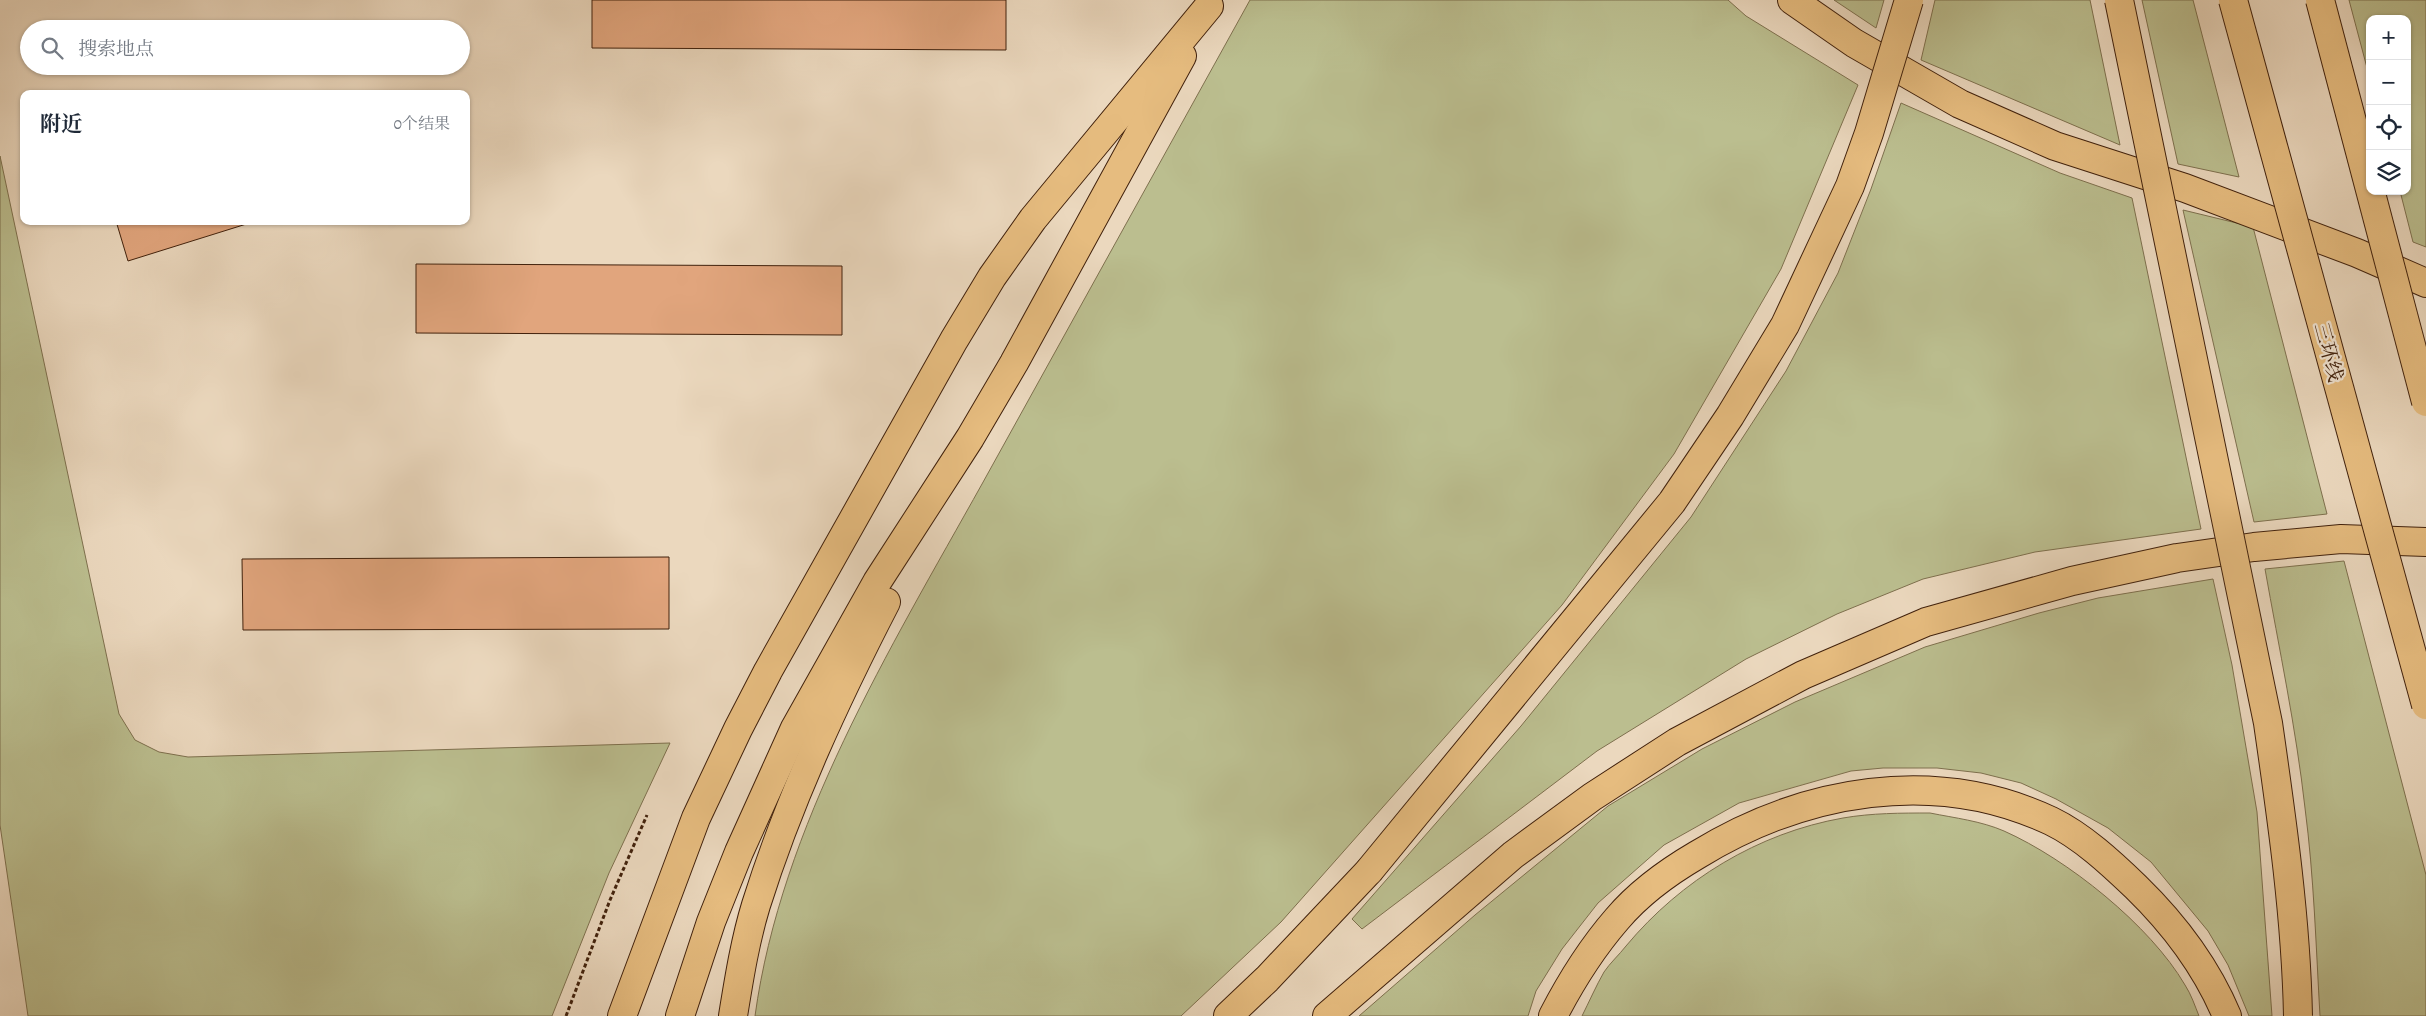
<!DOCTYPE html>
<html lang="zh">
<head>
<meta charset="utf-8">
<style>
  body { margin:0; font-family:Alegreya,"Noto Serif SC",serif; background:#f2f2f3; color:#1f2937 }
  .controls { position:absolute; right:15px; top:15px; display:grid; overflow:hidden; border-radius:10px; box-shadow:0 1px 4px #0004 }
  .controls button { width:45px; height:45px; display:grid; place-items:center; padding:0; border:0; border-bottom:1px solid #e0e1e3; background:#fff; color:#1f2937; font:25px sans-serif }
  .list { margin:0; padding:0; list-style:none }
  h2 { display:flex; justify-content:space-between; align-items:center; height:65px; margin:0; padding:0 20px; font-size:21px }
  h2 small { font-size:16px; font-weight:400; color:#747a83 }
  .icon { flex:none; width:28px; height:28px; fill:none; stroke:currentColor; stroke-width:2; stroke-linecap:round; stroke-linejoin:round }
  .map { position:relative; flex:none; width:2426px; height:1016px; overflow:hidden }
  .search { position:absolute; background:#fff; box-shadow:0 1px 4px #0004; left:20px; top:20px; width:450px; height:55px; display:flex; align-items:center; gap:12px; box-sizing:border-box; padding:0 18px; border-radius:28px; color:#747a83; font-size:19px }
  .panel { position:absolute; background:#fff; box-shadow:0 1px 4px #0004; left:20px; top:90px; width:450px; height:135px; border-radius:10px }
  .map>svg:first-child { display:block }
  .green { fill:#bbbe8f; stroke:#7e704e }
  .building { fill:#e1a57d; stroke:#41210c }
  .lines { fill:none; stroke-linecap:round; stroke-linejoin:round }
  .trunk-casing { stroke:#41210c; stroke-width:30 }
  .path { stroke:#41210c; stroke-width:3; stroke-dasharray:4 2.5; stroke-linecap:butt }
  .trunk { stroke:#e6bc7f; stroke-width:28 }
  .trunk-bridge-casing { stroke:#41210c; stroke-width:30; stroke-linecap:butt }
  .trunk-bridge { stroke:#e6bc7f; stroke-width:28 }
  .labels { text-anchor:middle; stroke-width:4.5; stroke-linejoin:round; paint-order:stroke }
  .street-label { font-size:20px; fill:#41210c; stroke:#f2e6d5 }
</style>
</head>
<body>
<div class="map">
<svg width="2426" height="1016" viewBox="0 0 2426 1016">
  <rect width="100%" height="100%" fill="#ebd8be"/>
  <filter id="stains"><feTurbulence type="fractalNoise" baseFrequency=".004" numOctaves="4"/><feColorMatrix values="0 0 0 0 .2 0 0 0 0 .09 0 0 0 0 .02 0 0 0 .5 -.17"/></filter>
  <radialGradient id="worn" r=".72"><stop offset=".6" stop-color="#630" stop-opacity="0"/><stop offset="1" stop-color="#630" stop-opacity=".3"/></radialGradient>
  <!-- green -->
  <g class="green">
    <path d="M1250,0h478l18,16 112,69 -77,184 -107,185 -112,151 -281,317 -100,94h-426c26,-190 135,-367 227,-532 89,-161 179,-323 268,-484z"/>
    <polygon points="1834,0 1884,0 1876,28"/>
    <polygon points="1935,0 2090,0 2120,145 1921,60"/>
    <polygon points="2142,0 2193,0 2239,177 2178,164"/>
    <polygon points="2349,0 2426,0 2426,247 2413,242 2400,191 2407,191 2407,19 2370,19 2370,79"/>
    <polygon points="1901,103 2060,173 2132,198 2201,529 2035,552 1923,579 1837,614 1746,659 1597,751 1362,929 1352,919 1521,726 1691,517 1786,371 1838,273 1871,189"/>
    <polygon points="0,156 119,714 135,740 159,752 188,757 670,743 609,873 552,1016 28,1016 0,825"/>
    <polygon points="2183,210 2253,227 2327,514 2254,522"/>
    <path d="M2344,561l82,314v141h-106c-4,-69 -6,-139 -15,-208 -9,-80 -26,-160 -40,-239z"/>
    <polygon points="2213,579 2232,665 2257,812 2272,1016 2249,1016 2228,965 2208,931 2151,862 2108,828 2056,799 2021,783 1981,773 1937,768 1883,768 1851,771 1739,803 1664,845 1598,903 1562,949 1536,991 1528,1016 1359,1016 1475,915 1608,806 1702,749 1795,702 1925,647 2039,613 2098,598"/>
    <path d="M1930,813c25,5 51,8 74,18 63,28 146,94 181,154 6,9 10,21 14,31h-617c7,-14 14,-30 22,-44 6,-9 15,-17 22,-26 55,-66 132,-113 217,-128 29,-5 58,-5 87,-5z"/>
  </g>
  <!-- building -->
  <g class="building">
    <polygon points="592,0 1006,0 1006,50 592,48"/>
    <polygon points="116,221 256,221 128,261"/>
    <polygon points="416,264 842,266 842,335 416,333"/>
    <polygon points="669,557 669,629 243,630 242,559"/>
  </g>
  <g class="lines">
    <!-- trunk casing -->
    <g class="trunk-casing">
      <g id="trunk">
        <polyline points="1792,0 1854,43 1960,104 2055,146 2185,188 2357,253 2426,283"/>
        <polyline points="622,1016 696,818 738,729 768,671 954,340 992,277 1033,219 1209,6"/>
        <polyline points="680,1016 711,922 739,852 795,728 877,582 970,438 1014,363 1182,56"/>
        <path d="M733,1016c6,-37 12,-75 23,-111 33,-105 80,-206 130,-303"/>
        <polyline points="1228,1016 1267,979 1369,871"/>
        <polyline points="1327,1016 1513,855 1592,797 1677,742 1803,675 1926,622 2072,581 2177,558 2254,547 2341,539 2426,542"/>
        <path d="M1553,1016c18,-35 38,-67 64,-97 22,-26 51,-47 80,-64 106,-65 237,-89 354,-34 31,15 60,42 85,66 38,37 70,79 91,129"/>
      </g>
    </g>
    <!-- path -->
    <polyline class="path" points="566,1016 610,900 647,815"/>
    <!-- trunk -->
    <use href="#trunk" class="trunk"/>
    <!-- trunk-bridge casing -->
    <g class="trunk-bridge-casing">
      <g id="trunk-bridge">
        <path d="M2119,0l149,723c14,97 28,195 30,293"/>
        <polyline points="2233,0 2426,705"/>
        <polyline points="2320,0 2426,402"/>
        <polyline points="1369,871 1672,502 1730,416 1785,325 1850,186 1869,133 1909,0"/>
      </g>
    </g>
    <!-- trunk-bridge -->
    <use href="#trunk-bridge" class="trunk-bridge"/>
  </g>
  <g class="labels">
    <!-- street labels -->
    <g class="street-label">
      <text transform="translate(2329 352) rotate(75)" y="7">三环线</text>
    </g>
  </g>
  <rect width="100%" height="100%" filter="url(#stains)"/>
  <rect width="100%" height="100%" fill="url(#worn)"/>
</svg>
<div class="controls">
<button>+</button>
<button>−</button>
<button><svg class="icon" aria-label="locate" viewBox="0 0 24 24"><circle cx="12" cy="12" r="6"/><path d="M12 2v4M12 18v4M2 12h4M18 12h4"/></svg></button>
<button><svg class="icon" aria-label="layers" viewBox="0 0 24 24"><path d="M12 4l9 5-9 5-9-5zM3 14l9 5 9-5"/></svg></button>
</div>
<div class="search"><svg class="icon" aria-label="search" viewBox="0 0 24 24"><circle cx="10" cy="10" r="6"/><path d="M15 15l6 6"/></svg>搜索地点</div>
<section class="panel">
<h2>附近<small>0个结果</small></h2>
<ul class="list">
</ul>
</section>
</div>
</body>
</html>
